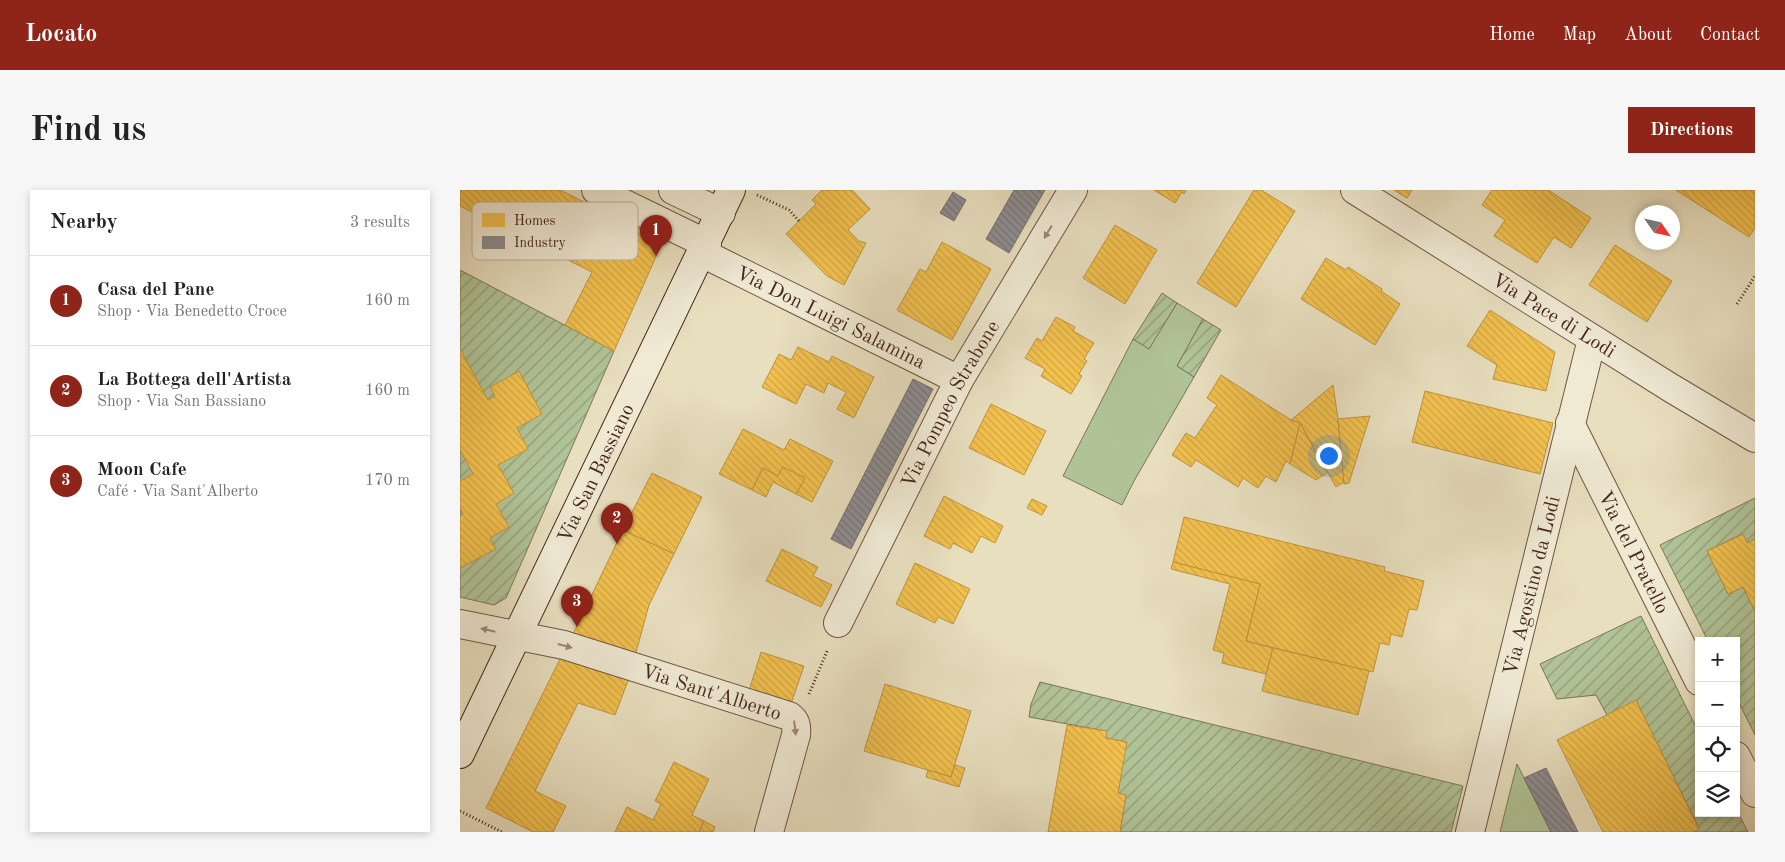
<!DOCTYPE html>
<html lang="en">
<head>
<meta charset="utf-8">
<style>
  body { margin:0; font-family:"Old Standard TT",serif; background:#f6f6f6; color:#222 }
  .controls { position:absolute; right:15px; bottom:15px; display:grid; overflow:hidden; border-radius:0px; box-shadow:0 2px 8px #0003 }
  .controls button { width:45px; height:45px; display:grid; place-items:center; padding:0; border:0; border-bottom:1px solid #e0e0e0; background:#fff; color:#222; font:25px sans-serif }
  .compass { position:absolute; left:1175px; top:15px; width:45px; height:45px; border-radius:50%; background:#fff; box-shadow:0 2px 8px #0003; rotate:124deg }
  .you { position:absolute; left:868px; top:265px; width:18px; height:18px; margin:-12px; border:4px solid #fff; border-radius:50%; background:#1a73e8; box-shadow:0 0 0 8px #1a73e833 }
  .badge { display:grid; place-items:center; width:32px; height:32px; border-radius:50%; background:#8f2418; color:#fff; font-size:16px; font-weight:700 }
  .pin { position:absolute; translate:-50% -41px; filter:drop-shadow(0 1px 2px #0008) }
  .pin::after { content:''; position:absolute; top:26px; width:18px; height:15px; background:inherit; clip-path:polygon(0 0,100% 0,50% 100%) }
  .list { margin:0; padding:0; list-style:none }
  h2 { display:flex; justify-content:space-between; align-items:center; height:65px; margin:0; padding:0 20px; font-size:21px }
  h2 small { font-size:16px; font-weight:400; color:#767676 }
  .list li { display:grid; grid-template-columns:32px 1fr auto; gap:15px; align-items:center; box-sizing:border-box; height:90px; padding:0 20px; border-top:1px solid #e0e0e0 }
  .list b { display:block; font-size:19px; white-space:nowrap }
  .list p { margin:0; font-size:16px; white-space:nowrap; color:#767676 }
  .list em { font-size:16px; font-style:normal; color:#767676 }
  .icon { flex:none; width:28px; height:28px; fill:none; stroke:currentColor; stroke-width:2; stroke-linecap:round; stroke-linejoin:round }
  .map { position:relative; flex:none; width:1295px; height:642px; overflow:hidden; border-radius:0px }
  header { display:flex; align-items:center; gap:30px; box-sizing:border-box; height:70px; padding:0 25px; background:#8f2418; color:#fff }
  header strong { font-size:24px }
  nav { display:flex; gap:28px; margin-inline-start:auto; font-size:18px }
  .intro { display:flex; align-items:center; justify-content:space-between; box-sizing:border-box; height:120px; padding:0 30px }
  h1 { margin:0; font-size:35px }
  .button { padding:12px 22px; border-radius:0px; background:#8f2418; color:#fff; font-size:18px; font-weight:700 }
  main { display:flex; gap:30px; padding:0 30px }
  aside { flex:1; background:#fff; border-radius:0px; box-shadow:0 2px 8px #0003 }
  .map>svg:first-child { display:block }
  .green { fill:#b0c396; stroke:#7c7558 }
  .garden { fill:url(#garden-furrows); stroke:#7c7558 }
  .homes { fill:url(#homes-back-hatch); stroke:#bf933e }
  .industry { fill:url(#industry-back-hatch); stroke:#786e6e }
  .lines { fill:none; stroke-linecap:round; stroke-linejoin:round }
  .street-casing { stroke:#6f5542; stroke-width:30 }
  .secondary-casing { stroke:#472719; stroke-width:30 }
  .path { stroke:#472719; stroke-width:3; stroke-dasharray:1 2.5; stroke-linecap:butt }
  .street { stroke:#f0ead5; stroke-width:28 }
  .secondary { stroke:#f0ead5; stroke-width:28 }
  .oneway { fill:#9c8877 }
  .labels { text-anchor:middle; stroke-width:5; stroke-linejoin:round; paint-order:stroke }
  .street-label { font-size:20px; fill:#472719; stroke:#f0ead5 }
  .key { fill:#f0ead5; stroke:#bdb09d; stroke-width:1 }
  .key-label { font-size:14px; fill:#472719 }
</style>
</head>
<body>
<header>
<strong>Locato</strong>
<nav><a>Home</a><a>Map</a><a>About</a><a>Contact</a></nav>
</header>
<div class="intro"><h1>Find us</h1><a class="button">Directions</a></div>
<main>
<aside>
<h2>Nearby<small>3 results</small></h2>
<ul class="list">
<li><span class="badge">1</span><div><b>Casa del Pane</b><p>Shop · Via Benedetto Croce</p></div><em>160 m</em></li>
<li><span class="badge">2</span><div><b>La Bottega dell'Artista</b><p>Shop · Via San Bassiano</p></div><em>160 m</em></li>
<li><span class="badge">3</span><div><b>Moon Cafe</b><p>Café · Via Sant'Alberto</p></div><em>170 m</em></li>
</ul>
</aside>
<div class="map">
<svg width="1295" height="642" viewBox="0 0 1295 642">
  <defs>
    <pattern id="garden-furrows" width="10" height="10" patternUnits="userSpaceOnUse" patternTransform="scale(1.25)"><rect width="10" height="10" fill="#b0c396"/><path d="M-1 1l2-2M0 10L10 0M9 11l2-2" fill="none" stroke="#919e7a"/></pattern>
    <pattern id="homes-back-hatch" width="6" height="6" patternUnits="userSpaceOnUse" patternTransform="scale(1.25)"><rect width="6" height="6" fill="#f2c14e"/><path d="M-1 5l2 2M0 0l6 6M5-1l2 2" fill="none" stroke="#d1a644"/></pattern>
    <pattern id="industry-back-hatch" width="6" height="6" patternUnits="userSpaceOnUse" patternTransform="scale(1.25)"><rect width="6" height="6" fill="#8d8d92"/><path d="M-1 5l2 2M0 0l6 6M5-1l2 2" fill="none" stroke="#757376"/></pattern>
  </defs>
  <rect width="100%" height="100%" fill="#e8dfbf"/>
  <filter id="stains"><feTurbulence type="fractalNoise" baseFrequency=".004" numOctaves="4"/><feColorMatrix values="0 0 0 0 .2 0 0 0 0 .09 0 0 0 0 .02 0 0 0 .5 -.17"/></filter>
  <radialGradient id="worn" r=".72"><stop offset=".6" stop-color="#630" stop-opacity="0"/><stop offset="1" stop-color="#630" stop-opacity=".3"/></radialGradient>
  <!-- green -->
  <g class="green">
    <polygon points="717,113 743,129 717,176 734,187 674,291 662,315 603,286 673,149 689,158"/>
    <polygon points="1057,574 1091,642 1040,642"/>
  </g>
  <!-- garden -->
  <g class="garden">
    <polygon points="0,80 154,161 46,408 34,415 0,407"/>
    <polygon points="702,103 717,113 689,159 673,149"/>
    <polygon points="743,129 761,140 734,187 717,176"/>
    <polygon points="1295,308 1295,349 1287,353 1282,344 1247,361 1268,404 1283,397 1295,421 1295,545 1276,507 1276,451 1248,451 1200,355"/>
    <polygon points="1181,426 1239,543 1239,623 1276,623 1276,619 1288,642 1233,642 1239,638 1176,511 1147,525 1136,505 1097,509 1080,474"/>
    <polygon points="580,492 1003,596 991,642 660,642 666,605 658,603 666,552 646,548 646,541 569,527 571,514"/>
  </g>
  <!-- homes -->
  <g class="homes">
    <polygon points="0,0 100,0 130,15 103,67 0,16"/>
    <polygon points="362,0 392,0 410,19 388,40 399,51 406,53 384,95 367,86 326,44 356,14 352,10"/>
    <polygon points="694,0 726,0 724,4 722,2 715,13"/>
    <polygon points="794,0 801,0 835,21 776,117 737,93"/>
    <polygon points="934,0 952,0 947,8"/>
    <polygon points="1032,0 1088,0 1131,28 1111,58 1094,47 1077,73 1034,46 1045,30 1022,15"/>
    <polygon points="1216,0 1295,0 1295,38 1289,47"/>
    <polygon points="130,15 139,19 112,72 103,67"/>
    <polygon points="139,19 203,51 154,161 105,135 132,82 112,72"/>
    <polygon points="655,35 697,60 665,114 623,88"/>
    <polygon points="482,52 531,79 492,150 437,120 460,79 466,82"/>
    <polygon points="1155,55 1212,91 1187,132 1129,95"/>
    <polygon points="866,68 886,80 888,77 922,99 921,101 940,114 915,155 841,109"/>
    <polygon points="1030,120 1095,162 1086,201 1033,189 1037,175 1007,156"/>
    <polygon points="596,127 615,137 613,141 634,153 624,169 627,171 619,184 622,186 611,204 581,186 585,179 565,168 577,148 582,151"/>
    <polygon points="338,157 369,172 372,166 414,187 394,228 377,219 386,202 368,193 364,203 346,194 336,214 302,197 319,164 331,170"/>
    <polygon points="0,159 28,210 35,206 30,197 59,181 82,224 57,238 68,259 38,275 54,303 36,314 49,337 30,348 36,359 0,378 0,326 3,324 0,318 0,291 13,284 0,260"/>
    <polygon points="761,185 831,230 840,233 830,274 826,271 816,292 806,286 798,298 783,288 778,297 736,270 731,277 712,265 726,243 735,248 757,215 747,208"/>
    <polygon points="873,195 878,229 884,292 876,297 840,233 831,230"/>
    <polygon points="965,201 1093,233 1080,284 952,252"/>
    <polygon points="531,214 586,241 564,285 509,258"/>
    <polygon points="910,226 889,293 884,294 878,229"/>
    <polygon points="840,233 867,283 856,290 830,274"/>
    <polygon points="283,239 324,260 330,249 373,271 352,312 336,304 345,288 323,277 318,286 303,278 292,300 259,284"/>
    <polygon points="323,277 345,288 336,304 313,292 306,307 292,300 303,278 318,286"/>
    <polygon points="192,283 242,307 214,364 163,340"/>
    <polygon points="484,306 543,336 535,353 521,346 512,363 493,353 490,359 464,346"/>
    <polygon points="572,309 587,316 582,325 567,318"/>
    <polygon points="724,327 925,377 924,381 964,391 957,420 949,419 942,447 931,444 929,455 920,453 913,482 786,451 800,394 713,372"/>
    <polygon points="163,340 214,364 189,415 175,466 112,446"/>
    <polygon points="1283,344 1287,353 1295,349 1295,421 1283,397 1268,404 1247,361"/>
    <polygon points="322,359 358,377 353,386 372,395 361,417 306,391"/>
    <polygon points="713,372 800,394 786,451 813,458 806,484 762,473 764,463 753,460 770,394 711,379"/>
    <polygon points="455,373 510,399 493,434 478,427 475,433 436,414"/>
    <polygon points="813,458 909,481 898,525 802,501"/>
    <polygon points="301,462 344,476 331,514 289,501"/>
    <polygon points="101,467 169,488 155,525 118,513 75,601 106,616 93,642 73,642 26,618"/>
    <polygon points="425,494 511,521 491,587 404,561"/>
    <polygon points="1176,510 1239,639 1233,642 1143,642 1097,550"/>
    <polygon points="607,535 647,541 646,548 667,552 658,603 666,605 660,642 588,642"/>
    <polygon points="214,572 249,589 232,625 244,631 239,642 155,642 167,617 193,630 201,614 195,611"/>
    <polygon points="495,575 505,578 499,597 466,587 468,580 491,587"/>
    <polygon points="244,631 255,637 253,642 239,642"/>
  </g>
  <!-- industry -->
  <g class="industry">
    <polygon points="554,0 585,0 549,63 526,49"/>
    <polygon points="493,2 506,10 494,31 480,23"/>
    <polygon points="453,189 473,199 391,359 371,349"/>
    <polygon points="1086,578 1118,642 1091,642 1064,588"/>
  </g>
  <g class="lines">
    <!-- street casing -->
    <g class="street-casing">
      <g id="street">
        <polyline points="136,0 247,54"/>
        <polyline points="213,0 261,23"/>
        <path id="s1" d="M895,0l316,198 84,50"/>
        <path id="s2" d="M242,63l257,127"/>
        <path id="s3" d="M1110,233l129,258"/>
        <path id="s4" d="M378,433l121,-243 114,-190"/>
        <path id="s5" d="M0,434l104,21 225,71c7,5 8,10 7,19l-27,97"/>
        <polyline points="1276,566 1295,603"/>
        <path id="s6" d="M1010,642l122,-493"/>
      </g>
    </g>
    <!-- secondary casing -->
    <g class="secondary-casing">
      <g id="secondary">
        <path id="s7" d="M0,564l271,-564"/>
      </g>
    </g>
    <!-- path -->
    <g class="path">
      <polyline points="297,5 329,20 339,31"/>
      <polyline points="1277,114 1295,86"/>
      <polyline points="349,504 368,459"/>
      <polyline points="0,621 42,642"/>
    </g>
    <!-- street -->
    <use href="#street" class="street"/>
    <!-- secondary -->
    <use href="#secondary" class="secondary"/>
  </g>
  <!-- one-way arrows -->
  <defs><path id="oneway-solid" d="M-6-.8H1V-3.2L6.5 0L1 3.2V.8H-6Z" transform="scale(1.25)"/></defs>
  <g class="oneway">
    <use href="#oneway-solid" transform="translate(588 42) rotate(121)"/>
    <use href="#oneway-solid" transform="translate(28 440) rotate(-167)"/>
    <use href="#oneway-solid" transform="translate(105 456) rotate(15)"/>
    <use href="#oneway-solid" transform="translate(335 538) rotate(83)"/>
  </g>
  <g class="labels">
    <!-- street labels -->
    <g class="street-label">
      <text dy="7" stroke="none"><textPath href="#s1" startOffset="235">Via Pace di Lodi</textPath></text>
      <text dy="7" stroke="none"><textPath href="#s2" startOffset="144">Via Don Luigi Salamina</textPath></text>
      <text dy="7" stroke="none"><textPath href="#s4" startOffset="246">Via Pompeo Strabone</textPath></text>
      <text dy="7" stroke="none"><textPath href="#s7" startOffset="312">Via San Bassiano</textPath></text>
      <text dy="7" stroke="none"><textPath href="#s3" startOffset="144">Via del Pratello</textPath></text>
      <text dy="7" stroke="none"><textPath href="#s6" startOffset="254">Via Agostino da Lodi</textPath></text>
      <text dy="7" stroke="none"><textPath href="#s5" startOffset="261">Via Sant'Alberto</textPath></text>
    </g>
  </g>
  <!-- legend -->
  <rect x="12" y="12" width="166" height="58" rx="8" class="key"/>
  <rect x="22" y="23" width="23" height="14" fill="#f2c14e"/>
  <rect x="22" y="46" width="23" height="13" fill="#8d8d92"/>
  <g class="key-label">
    <text x="54" y="35">Homes</text>
    <text x="54" y="57">Industry</text>
  </g>
  <rect width="100%" height="100%" filter="url(#stains)"/>
  <rect width="100%" height="100%" fill="url(#worn)"/>
</svg>
<div class="controls">
<button>+</button>
<button>−</button>
<button><svg class="icon" aria-label="locate" viewBox="0 0 24 24"><circle cx="12" cy="12" r="6"/><path d="M12 2v4M12 18v4M2 12h4M18 12h4"/></svg></button>
<button><svg class="icon" aria-label="layers" viewBox="0 0 24 24"><path d="M12 4l9 5-9 5-9-5zM3 14l9 5 9-5"/></svg></button>
</div>
<svg class="compass" viewBox="-18 -18 36 36"><path d="M0-13l5 13h-10z" fill="#e53935"/><path d="M0 13l5-13h-10z" fill="#767676"/></svg>
<div class="you"></div>
<div class="pin badge" style="left:196px;top:66px">1</div>
<div class="pin badge" style="left:157px;top:354px">2</div>
<div class="pin badge" style="left:117px;top:437px">3</div>
</div>
</main>
</body>
</html>
